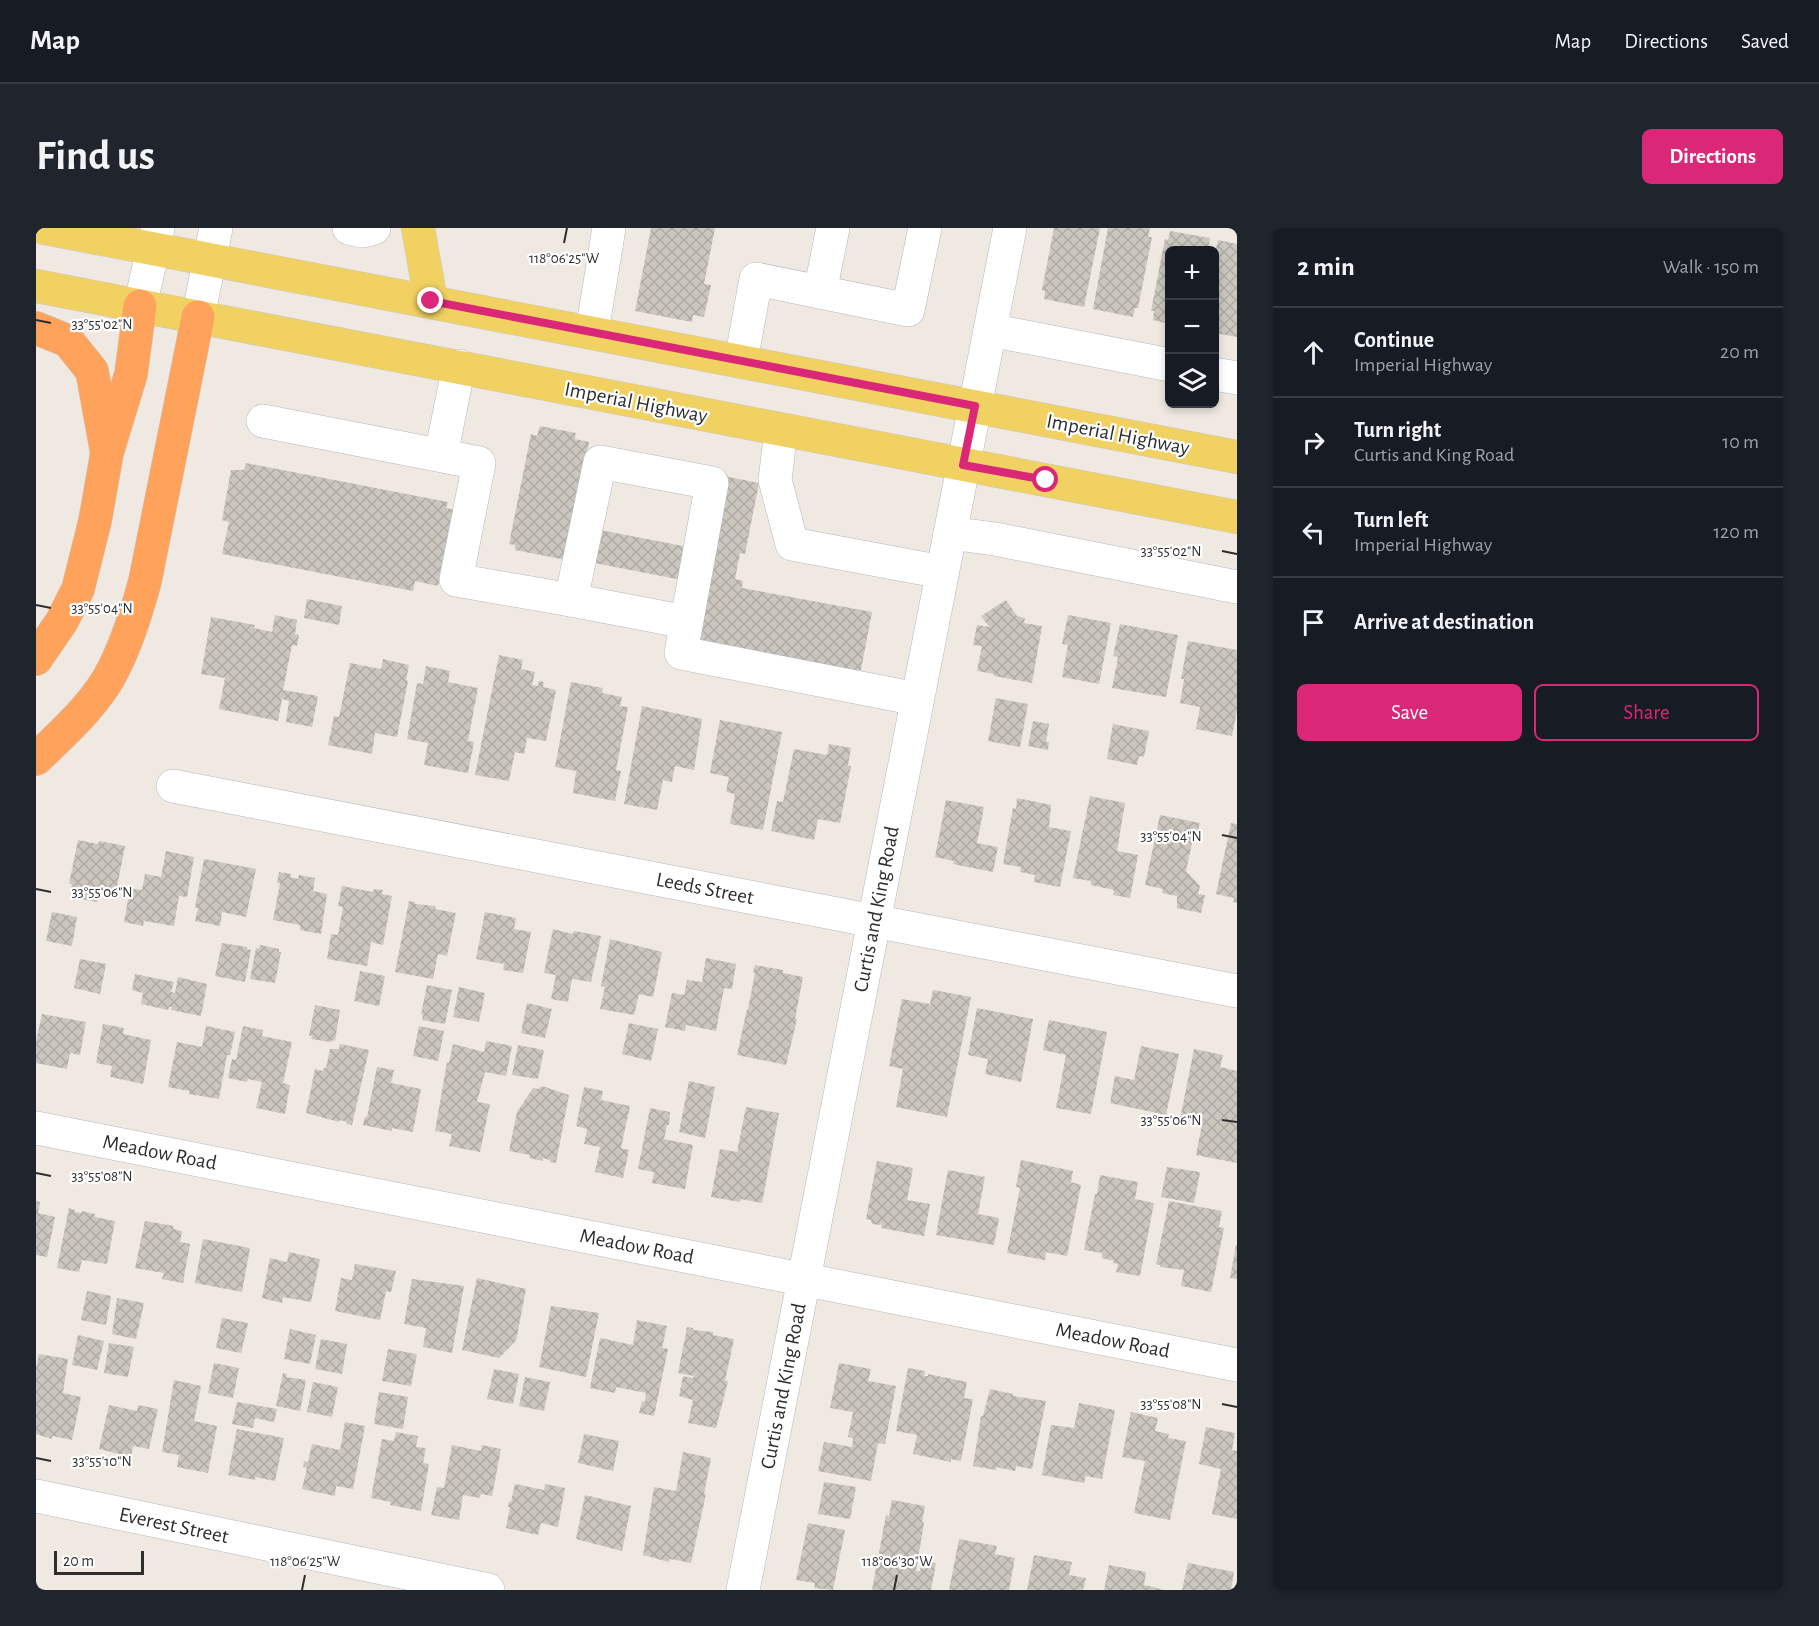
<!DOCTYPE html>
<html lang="en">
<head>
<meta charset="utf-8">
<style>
  body { margin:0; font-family:"Alegreya Sans",sans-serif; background:#20242c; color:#f1f3f6 }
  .controls { position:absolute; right:18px; top:18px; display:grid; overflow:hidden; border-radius:9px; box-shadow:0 3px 9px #0003 }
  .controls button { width:54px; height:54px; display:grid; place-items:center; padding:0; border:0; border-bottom:2px solid #363941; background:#171b24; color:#f1f3f6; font:30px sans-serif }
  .scale { position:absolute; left:18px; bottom:15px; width:90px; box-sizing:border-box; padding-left:6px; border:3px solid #2e2e2e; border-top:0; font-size:16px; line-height:21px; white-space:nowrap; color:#2e2e2e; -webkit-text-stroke:4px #fff; paint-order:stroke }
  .stop { position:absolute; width:18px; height:18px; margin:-14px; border:4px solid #db2777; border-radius:50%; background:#fff }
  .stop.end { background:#db2777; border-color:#fff; box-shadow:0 2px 6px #0008 }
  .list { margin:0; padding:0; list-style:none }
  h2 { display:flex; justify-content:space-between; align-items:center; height:78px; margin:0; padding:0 24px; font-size:26px }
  h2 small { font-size:20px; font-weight:400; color:#9ea1a6 }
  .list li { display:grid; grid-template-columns:39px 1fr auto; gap:18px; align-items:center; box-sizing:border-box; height:90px; padding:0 24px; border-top:2px solid #363941 }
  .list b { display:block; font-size:22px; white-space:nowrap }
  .list p { margin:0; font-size:20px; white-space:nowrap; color:#9ea1a6 }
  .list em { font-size:20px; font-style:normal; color:#9ea1a6 }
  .actions { display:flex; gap:12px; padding:18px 24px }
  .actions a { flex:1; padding:14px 0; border:2px solid #db2777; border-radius:9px; text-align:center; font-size:21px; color:#db2777 }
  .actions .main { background:#db2777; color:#fff }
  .icon { flex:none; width:33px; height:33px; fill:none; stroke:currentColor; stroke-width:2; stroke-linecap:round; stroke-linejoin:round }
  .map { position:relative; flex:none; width:1201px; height:1362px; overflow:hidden; border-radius:9px }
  header { display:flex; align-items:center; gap:36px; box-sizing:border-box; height:84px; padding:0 30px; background:#171b24; border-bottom:2px solid #363941 }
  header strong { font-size:28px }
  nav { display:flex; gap:33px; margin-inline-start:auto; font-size:21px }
  .intro { display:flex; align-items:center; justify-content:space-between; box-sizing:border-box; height:144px; padding:0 36px }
  h1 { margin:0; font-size:42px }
  .button { padding:15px 27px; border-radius:9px; background:#db2777; color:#fff; font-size:21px; font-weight:700 }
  main { display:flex; gap:36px; padding:0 36px }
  aside { flex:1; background:#171b24; border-radius:9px; box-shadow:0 3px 9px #0003 }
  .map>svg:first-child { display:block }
  .building { fill:url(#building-cross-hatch) }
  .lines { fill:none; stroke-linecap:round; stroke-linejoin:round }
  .minor-casing { stroke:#b4b7c1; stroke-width:34 }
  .major-casing { stroke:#c9c9c9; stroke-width:34 }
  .highway-casing { stroke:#c9c9c9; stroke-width:34 }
  .minor { stroke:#fff; stroke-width:33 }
  .major { stroke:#f2d163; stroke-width:33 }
  .highway { stroke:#ffa35c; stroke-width:33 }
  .route { stroke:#db2777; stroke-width:8 }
  .ticks { fill:none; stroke:#2e2e2e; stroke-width:2 }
  .labels { text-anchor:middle; stroke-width:4.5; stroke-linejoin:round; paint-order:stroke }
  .street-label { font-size:21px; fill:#2e2e2e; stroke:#fff }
  .ticks-label { font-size:15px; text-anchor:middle; fill:#2e2e2e; stroke:#fff; stroke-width:4.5; stroke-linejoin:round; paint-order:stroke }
</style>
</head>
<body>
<header>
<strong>Map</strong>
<nav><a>Map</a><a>Directions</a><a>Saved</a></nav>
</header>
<div class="intro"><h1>Find us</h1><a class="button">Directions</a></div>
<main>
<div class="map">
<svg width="1201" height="1362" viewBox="0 0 1201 1362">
  <defs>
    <pattern id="building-cross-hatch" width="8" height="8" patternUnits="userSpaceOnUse" patternTransform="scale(1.5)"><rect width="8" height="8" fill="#cbc7bf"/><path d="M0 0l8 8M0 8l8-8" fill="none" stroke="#afaba4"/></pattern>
  </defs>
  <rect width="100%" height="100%" fill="#efe9e1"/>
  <!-- building -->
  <g class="building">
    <polygon points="615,0 679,0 668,56 675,57 668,89 657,87 656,94 599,83"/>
    <polygon points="1018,0 1064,0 1048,79 1008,71 1009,63 1006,62"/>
    <polygon points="1072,0 1114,0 1112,9 1116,9 1102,80 1099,80 1097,89 1057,81"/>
    <polygon points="1134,3 1174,10 1172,22 1134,22 1134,96 1117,92 1118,83 1115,83 1129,11 1132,12"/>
    <polygon points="1182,12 1201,16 1201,109 1178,105 1178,31"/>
    <polygon points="504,198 540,205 539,211 553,214 530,332 479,322 479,317 473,316 495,206 501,208"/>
    <polygon points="210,235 412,274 410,280 419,282 412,320 409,319 402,358 379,353 377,363 186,326 193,294 186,292 195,242 208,242"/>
    <polygon points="688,248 723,255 709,326 704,325 699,351 707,353 706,360 836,384 824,447 656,416"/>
    <polygon points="554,300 657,320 651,353 548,333"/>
    <polygon points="271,371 306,378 303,397 268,390"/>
    <polygon points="970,372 981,388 989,390 988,395 1006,398 996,455 958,448 958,446 941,443 946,418 937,417 941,397 953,399 945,388"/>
    <polygon points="239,387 261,392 259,406 263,407 261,418 256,417 247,462 282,468 276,499 250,494 253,473 246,471 242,493 183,481 189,450 165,446 175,389 219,397 218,400 236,404"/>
    <polygon points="1032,387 1075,395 1063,456 1026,449 1032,417 1026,416"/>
    <polygon points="1084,396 1142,407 1130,469 1076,460 1082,429 1077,428"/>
    <polygon points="1152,413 1201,422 1201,483 1196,508 1160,501 1164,479 1144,475 1148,451 1145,451"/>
    <polygon points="463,427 487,432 485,441 499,444 496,457 502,458 503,453 508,454 507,459 520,462 510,513 491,510 488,526 479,524 473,553 439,547"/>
    <polygon points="347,431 373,437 370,452 372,453 361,509 339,505 336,526 292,517 298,488 303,489 314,435 345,441"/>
    <polygon points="390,438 414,443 412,454 442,460 432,513 438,514 432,545 388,537 392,515 371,511 381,455 387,456"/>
    <polygon points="535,454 567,460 566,465 586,469 584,478 592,479 580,542 585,543 579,573 537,565 540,543 519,539"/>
    <polygon points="960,470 992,476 984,519 952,513"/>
    <polygon points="606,478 666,491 658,542 639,538 636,554 627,552 621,582 588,576"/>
    <polygon points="684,492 746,504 727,602 694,596 699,566 690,564 693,549 674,545"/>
    <polygon points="997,493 1013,496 1010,514 1013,514 1012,522 992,518"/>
    <polygon points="1077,496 1113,503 1108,529 1103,528 1101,537 1071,531"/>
    <polygon points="793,516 815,520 812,538 815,538 804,595 782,591 778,612 735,603 741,573 747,574 758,521 791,527"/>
    <polygon points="1054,568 1089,575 1081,623 1102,627 1094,670 1077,667 1078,662 1055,657 1055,653 1037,650"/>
    <polygon points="981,570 1015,577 1013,599 1035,603 1024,659 998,654 999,647 984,644 985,639 967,636 977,580 980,581"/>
    <polygon points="910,572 948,579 941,615 962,619 957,644 917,636 918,633 899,629"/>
    <polygon points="1124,587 1164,595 1160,611 1157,610 1150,643 1164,658 1162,666 1169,667 1165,685 1141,680 1141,668 1126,665 1127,661 1109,657"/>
    <polygon points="1195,595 1201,596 1201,675 1197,674 1198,670 1180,666"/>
    <polygon points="42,612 62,616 63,613 89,618 80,664 64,661 61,674 34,669 36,656 33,656"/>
    <polygon points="130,623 158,629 151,669 143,668 138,698 108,693 107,698 88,694 94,660 106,662 109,646 125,649"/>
    <polygon points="168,631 220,641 210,689 186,684 184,698 159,693 162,680 159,679"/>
    <polygon points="243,644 255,646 254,649 262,651 263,647 279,650 277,663 291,666 285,706 264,702 264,697 237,692 244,655 241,655"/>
    <polygon points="306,658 337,664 338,661 347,662 346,666 356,668 347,717 335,714 331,738 291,731 295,706 302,707 307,679 302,678"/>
    <polygon points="373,673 379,674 379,676 400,678 399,681 420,685 411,728 402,726 397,751 359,744"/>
    <polygon points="16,684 41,689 36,718 10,713"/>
    <polygon points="449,684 480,690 478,701 495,704 487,745 467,742 468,736 440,731"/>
    <polygon points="517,701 537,706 538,703 565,708 555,754 536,751 532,774 515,771 520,747 508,745"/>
    <polygon points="574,711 626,724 617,769 603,766 598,787 564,781 569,759 565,758"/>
    <polygon points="186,715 211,719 211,721 215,722 209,754 179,748"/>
    <polygon points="224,717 243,721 243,724 245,724 239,755 214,751 220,720 223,721"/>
    <polygon points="670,730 700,736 696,761 688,760 680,803 650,797 649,803 629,799 636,765 648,767 651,752 666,754"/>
    <polygon points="44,731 70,736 64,766 38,760"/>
    <polygon points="719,737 747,742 747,745 767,749 759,791 761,791 750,837 701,827 711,781 712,781 719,745 717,744"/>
    <polygon points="324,743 349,748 343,778 318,773"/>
    <polygon points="99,746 138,754 135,764 139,765 142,749 171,756 165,788 135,782 136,779 133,779 132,782 105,776 107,765 96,762"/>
    <polygon points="391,757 416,762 409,796 386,792 387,787 385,786"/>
    <polygon points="423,759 449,765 443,794 417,789"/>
    <polygon points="897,762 935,769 911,889 860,879 867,841 853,838 866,771 894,776"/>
    <polygon points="491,775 516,781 509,810 485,805"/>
    <polygon points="279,777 304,782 299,813 296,812 295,814 275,811 276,808 273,808"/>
    <polygon points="941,780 997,791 985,854 949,846 952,831 932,827"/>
    <polygon points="6,786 50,794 44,827 34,825 31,841 0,835 0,813"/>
    <polygon points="1013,792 1071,804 1055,886 1020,880 1030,827 1007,822"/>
    <polygon points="593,795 622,801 615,833 586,826"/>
    <polygon points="67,796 88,800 87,806 115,812 107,856 74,849 76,838 60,835"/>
    <polygon points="170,798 199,804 194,827 191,827 183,871 153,866 153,863 132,859 141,814 166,819"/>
    <polygon points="207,798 227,802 226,808 256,814 247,855 254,857 249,886 220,880 226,854 212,851 211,854 192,850 196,831 200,832"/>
    <polygon points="383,798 408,803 402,833 377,828"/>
    <polygon points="450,813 476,818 470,848 449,844 441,874 454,876 444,924 413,918 416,906 399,903 411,834 413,835 417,816 448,824"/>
    <polygon points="304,816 333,822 316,897 310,896 311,894 304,892 303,894 270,885 279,841 287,843 288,840 290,840 294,821 303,821"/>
    <polygon points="482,817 508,822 502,851 476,847"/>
    <polygon points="1105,818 1143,826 1130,887 1074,875 1079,848 1098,852"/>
    <polygon points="1158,821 1187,827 1184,839 1201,843 1201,935 1160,927 1166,896 1144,891"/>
    <polygon points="341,839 358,842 355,855 385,861 377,904 356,900 356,903 327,897 329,889 331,889"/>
    <polygon points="653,853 679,859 669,910 643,904"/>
    <polygon points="506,858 533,867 520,935 514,934 514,932 507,930 507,933 493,930 494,927 473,923 481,884 497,860 502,861"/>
    <polygon points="548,859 567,863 565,872 594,878 585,920 593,922 587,950 559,944 564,919 548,916 551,901 540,898"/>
    <polygon points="710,879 743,885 726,975 705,971 704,974 675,969 684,921 701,924"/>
    <polygon points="614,880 634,884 633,897 631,897 628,911 657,917 649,961 616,955 618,944 602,941"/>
    <polygon points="985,932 1037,943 1035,954 1045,957 1031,1028 1010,1024 1009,1032 971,1025 984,960 980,959"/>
    <polygon points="841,933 877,940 871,972 894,976 888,1008 845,1000 846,994 844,997 836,996 835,992 830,991"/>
    <polygon points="1131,939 1164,944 1158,975 1125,969"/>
    <polygon points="912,942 949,949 942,986 963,990 958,1017 900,1007"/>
    <polygon points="1064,947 1102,954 1099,971 1118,975 1104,1048 1080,1044 1082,1036 1077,1035 1078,1033 1066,1030 1066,1025 1048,1022 1059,966 1061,966"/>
    <polygon points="0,973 4,974 2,985 19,989 11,1029 0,1027"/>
    <polygon points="1133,973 1186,983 1183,999 1188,1000 1175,1064 1145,1058 1148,1042 1124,1039 1124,1037 1120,1036"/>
    <polygon points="33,980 39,982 39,984 45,985 46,983 59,986 59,989 79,993 71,1036 46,1032 43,1044 21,1040"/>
    <polygon points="109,993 138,998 137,1001 146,1003 144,1014 154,1016 147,1055 126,1051 128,1045 99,1040"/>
    <polygon points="167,1011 214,1020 206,1064 159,1055"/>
    <polygon points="1200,1017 1201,1017 1201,1051 1194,1050"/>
    <polygon points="253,1024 284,1031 275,1074 247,1069 246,1075 226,1070 234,1030 251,1034"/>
    <polygon points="319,1036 360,1043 355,1064 350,1063 344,1092 299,1083 305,1050 316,1052"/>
    <polygon points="441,1050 490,1061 480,1113 463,1130 426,1122"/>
    <polygon points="376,1051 428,1058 416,1125 387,1119 390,1100 368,1096"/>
    <polygon points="51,1063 75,1068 70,1097 45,1092"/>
    <polygon points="81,1070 108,1075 100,1111 76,1106"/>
    <polygon points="515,1078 563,1085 550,1149 503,1139"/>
    <polygon points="186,1090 212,1095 205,1125 180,1120"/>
    <polygon points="601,1092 631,1098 626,1120 632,1121 618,1188 603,1185 606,1173 609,1174 610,1165 580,1159 579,1165 554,1160 564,1110 597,1117"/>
    <polygon points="651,1099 657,1100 657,1102 677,1104 677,1107 698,1111 689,1153 692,1153 680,1200 652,1195 657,1172 643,1168 647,1148 657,1150 658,1148 642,1145"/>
    <polygon points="254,1101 280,1107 274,1136 248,1131"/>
    <polygon points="42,1107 68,1113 61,1142 36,1137"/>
    <polygon points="285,1111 311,1116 306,1146 279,1141"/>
    <polygon points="73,1115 98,1119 92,1149 68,1145"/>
    <polygon points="352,1121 381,1126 375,1158 346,1153"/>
    <polygon points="3,1126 32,1131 27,1165 45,1169 36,1212 16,1208 16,1211 0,1206 0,1140"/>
    <polygon points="178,1135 203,1140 197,1170 172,1165"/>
    <polygon points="803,1135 835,1141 832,1153 860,1158 849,1216 842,1215 835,1253 782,1243 788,1214 816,1219 817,1210 812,1209 817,1184 794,1180"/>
    <polygon points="872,1140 889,1143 888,1148 892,1148 892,1146 931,1154 928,1170 937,1171 925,1233 915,1231 915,1234 877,1226 881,1207 860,1203"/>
    <polygon points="458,1141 483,1146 477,1176 451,1171"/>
    <polygon points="247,1145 251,1146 250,1149 270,1152 264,1183 240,1178"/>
    <polygon points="489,1149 514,1154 508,1183 483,1178"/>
    <polygon points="138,1152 165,1158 158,1193 181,1198 172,1245 141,1239 143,1227 126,1224"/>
    <polygon points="277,1154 302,1159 296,1189 271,1184"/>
    <polygon points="954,1161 977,1166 977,1168 1010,1173 996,1241 980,1238 979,1243 960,1239 960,1242 937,1238 945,1188 947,1188"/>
    <polygon points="343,1164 372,1169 367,1201 338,1196"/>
    <polygon points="201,1174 241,1181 238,1194 219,1190 217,1200 196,1196"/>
    <polygon points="1043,1175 1079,1182 1066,1251 1050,1248 1048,1255 1006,1247 1015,1197 1038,1200"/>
    <polygon points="73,1177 101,1183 102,1177 122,1181 113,1221 97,1218 95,1229 63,1221"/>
    <polygon points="1095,1184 1122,1190 1119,1203 1133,1206 1132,1210 1150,1213 1134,1292 1098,1285 1109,1233 1086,1229"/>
    <polygon points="309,1194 329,1198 317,1261 300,1258 299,1268 266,1261 271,1240 267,1239 268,1233 272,1234 276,1216 304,1222"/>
    <polygon points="1170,1199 1199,1205 1196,1222 1201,1223 1201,1291 1176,1286 1185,1241 1163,1236"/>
    <polygon points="201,1201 248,1210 239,1253 219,1249 219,1252 192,1247"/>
    <polygon points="360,1204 382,1208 380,1219 390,1220 387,1235 393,1236 385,1283 354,1277 355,1274 335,1270 346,1211 358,1213"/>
    <polygon points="548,1206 583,1213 577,1243 542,1235"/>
    <polygon points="416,1217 445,1223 446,1217 465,1221 456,1268 445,1266 444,1270 427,1267 423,1292 395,1287 401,1259 408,1260"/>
    <polygon points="647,1224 675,1230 668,1266 670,1266 655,1335 634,1331 633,1334 607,1327 618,1259 640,1263"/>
    <polygon points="788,1254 820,1259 814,1291 782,1286"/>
    <polygon points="479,1256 508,1262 509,1256 529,1260 522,1299 505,1295 502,1307 470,1300 474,1279 472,1279 473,1273 475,1274"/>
    <polygon points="549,1267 595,1278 586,1323 540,1311"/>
    <polygon points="856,1272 889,1278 886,1294 888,1295 880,1343 884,1343 886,1333 900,1335 895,1362 836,1362 850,1287 853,1288"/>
    <polygon points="772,1295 809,1302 797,1362 778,1360 779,1355 760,1352"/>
    <polygon points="923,1311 961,1318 959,1326 979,1330 973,1362 913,1362"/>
    <polygon points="998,1327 1036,1334 1033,1347 1050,1350 1047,1362 991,1362"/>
    <polygon points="1152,1335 1198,1344 1195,1362 1146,1362"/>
    <polygon points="1073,1337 1110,1344 1108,1357 1129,1362 1068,1362"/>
  </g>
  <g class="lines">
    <!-- minor casing -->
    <g class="minor-casing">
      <g id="minor">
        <polyline points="313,0 327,3 338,0"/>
        <polyline points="784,64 797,0"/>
        <polyline points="104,78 122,0"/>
        <polyline points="162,89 180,0"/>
        <polyline points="954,102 1134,137"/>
        <polyline points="556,104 573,0"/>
        <polyline points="705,133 720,51 872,82 889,0"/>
        <polyline points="1178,146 1201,150"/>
        <polyline points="227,193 443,235 420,352 535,372 564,234 676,255 645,425 881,471"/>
        <polyline points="745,202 739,252 756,316 906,344"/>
        <polyline points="405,227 423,138"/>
        <polyline points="914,305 959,311 1201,359"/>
        <polyline points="535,372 650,394"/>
        <polyline points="137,558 1201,763"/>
        <polyline points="0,900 1201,1137"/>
        <polyline points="0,1268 452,1362"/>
        <polyline points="707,1362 974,0"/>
      </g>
    </g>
    <!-- major casing -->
    <g class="major-casing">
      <g id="major">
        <polyline points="9,0 1201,229"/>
        <polyline points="382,0 395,73"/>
        <polyline points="0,58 1201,289"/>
      </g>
    </g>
    <!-- highway casing -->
    <g class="highway-casing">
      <g id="highway">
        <polyline points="0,100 32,113 56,143 70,220"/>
        <polyline points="0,431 26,393 42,361 59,293 71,225 95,146 104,78"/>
        <path d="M0,531c27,-26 62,-57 78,-91 14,-28 23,-57 31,-87l53,-264"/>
      </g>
    </g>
    <!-- minor -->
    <use href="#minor" class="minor"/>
    <!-- major -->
    <use href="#major" class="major"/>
    <!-- highway -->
    <use href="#highway" class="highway"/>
  </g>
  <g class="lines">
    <!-- route -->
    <polyline class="route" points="395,73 939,178 927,237 1010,252"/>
  </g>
  <!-- ticks -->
  <path class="ticks" d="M528,15l3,-15M0,92l15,3M1186,323l15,3M0,377l15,3M1186,607l15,3M0,661l15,3M1186,892l15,2M0,945l15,3M1186,1176l15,3M0,1230l15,3M266,1362l3,-15M858,1362l3,-15"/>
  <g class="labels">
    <!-- street labels -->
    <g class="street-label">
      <text transform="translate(600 174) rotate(11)" y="7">Imperial Highway</text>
      <text transform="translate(1082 206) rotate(11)" y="7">Imperial Highway</text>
      <text transform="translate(669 660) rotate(11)" y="7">Leeds Street</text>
      <text transform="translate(840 681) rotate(-79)" y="7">Curtis and King Road</text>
      <text transform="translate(124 924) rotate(11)" y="7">Meadow Road</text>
      <text transform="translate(601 1018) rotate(11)" y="7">Meadow Road</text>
      <text transform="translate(1077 1112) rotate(11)" y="7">Meadow Road</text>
      <text transform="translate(747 1158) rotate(-79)" y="7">Curtis and King Road</text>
      <text transform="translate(138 1297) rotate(12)" y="7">Everest Street</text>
    </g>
  </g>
  <g class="ticks-label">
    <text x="528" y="35">118°06'25"W</text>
    <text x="66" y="101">33°55'02"N</text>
    <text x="1135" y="328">33°55'02"N</text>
    <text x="66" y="385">33°55'04"N</text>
    <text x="1135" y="613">33°55'04"N</text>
    <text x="66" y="669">33°55'06"N</text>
    <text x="1135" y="897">33°55'06"N</text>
    <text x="66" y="953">33°55'08"N</text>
    <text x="1135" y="1181">33°55'08"N</text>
    <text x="66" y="1238">33°55'10"N</text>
    <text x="269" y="1338">118°06'25"W</text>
    <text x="861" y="1338">118°06'30"W</text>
  </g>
</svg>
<div class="controls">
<button>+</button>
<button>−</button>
<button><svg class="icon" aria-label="layers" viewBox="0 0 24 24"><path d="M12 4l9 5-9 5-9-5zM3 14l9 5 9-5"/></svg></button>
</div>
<div class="scale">20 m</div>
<div class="stop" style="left:1010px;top:252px"></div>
<div class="stop end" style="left:395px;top:73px"></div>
</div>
<aside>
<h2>2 min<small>Walk · 150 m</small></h2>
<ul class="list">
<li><svg class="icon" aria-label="ahead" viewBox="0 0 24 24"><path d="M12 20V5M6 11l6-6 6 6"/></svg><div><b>Continue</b><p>Imperial Highway</p></div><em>20 m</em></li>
<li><svg class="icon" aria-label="right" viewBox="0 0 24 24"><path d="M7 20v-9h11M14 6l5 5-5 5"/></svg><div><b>Turn right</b><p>Curtis and King Road</p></div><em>10 m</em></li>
<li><svg class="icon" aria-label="left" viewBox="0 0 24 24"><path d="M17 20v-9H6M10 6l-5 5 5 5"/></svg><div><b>Turn left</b><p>Imperial Highway</p></div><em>120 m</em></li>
<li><svg class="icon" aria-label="arrive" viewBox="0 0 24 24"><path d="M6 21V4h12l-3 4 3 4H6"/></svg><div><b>Arrive at destination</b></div></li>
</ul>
<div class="actions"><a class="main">Save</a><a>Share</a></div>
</aside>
</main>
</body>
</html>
